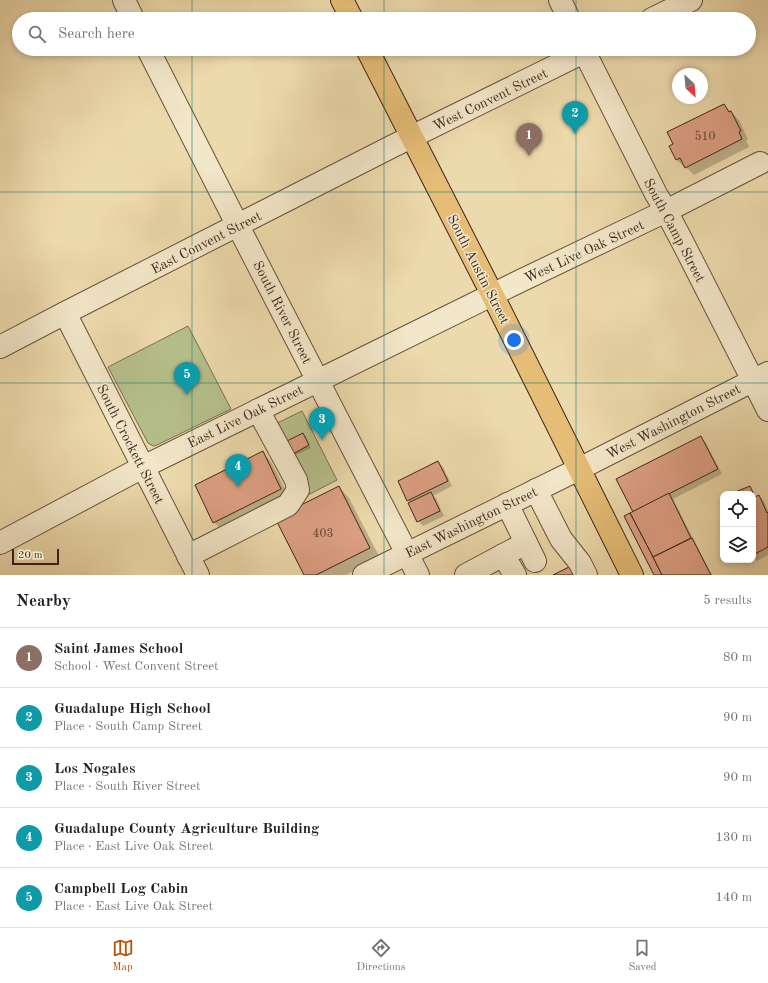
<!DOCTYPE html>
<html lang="en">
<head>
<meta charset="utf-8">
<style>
  body { margin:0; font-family:"Old Standard TT",serif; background:#f6f6f6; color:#202124 }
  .controls { position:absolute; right:12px; bottom:12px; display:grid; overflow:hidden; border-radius:8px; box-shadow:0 2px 6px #0003 }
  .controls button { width:36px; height:36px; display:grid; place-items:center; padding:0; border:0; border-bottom:1px solid #e0e0e0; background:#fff; color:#202124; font:20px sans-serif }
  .compass { position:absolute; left:672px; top:68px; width:36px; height:36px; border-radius:50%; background:#fff; box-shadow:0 2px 6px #0003; rotate:154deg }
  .scale { position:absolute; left:12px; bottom:10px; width:47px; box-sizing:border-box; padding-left:4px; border:2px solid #3c2517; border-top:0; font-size:11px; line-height:14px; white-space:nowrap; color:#3c2517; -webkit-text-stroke:3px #f3e7c9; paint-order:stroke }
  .you { position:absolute; left:514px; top:340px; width:14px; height:14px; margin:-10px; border:3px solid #fff; border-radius:50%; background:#1a73e8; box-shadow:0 0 0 6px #1a73e833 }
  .badge { display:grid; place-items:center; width:26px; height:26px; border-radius:50%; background:#b45309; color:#fff; font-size:13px; font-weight:700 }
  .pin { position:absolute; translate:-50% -33px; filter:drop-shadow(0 1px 2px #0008) }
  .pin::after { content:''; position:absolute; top:21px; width:14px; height:12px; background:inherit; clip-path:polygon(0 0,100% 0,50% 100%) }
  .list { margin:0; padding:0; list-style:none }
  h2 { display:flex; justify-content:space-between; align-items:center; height:52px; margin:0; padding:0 16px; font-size:17px }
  h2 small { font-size:13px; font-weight:400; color:#757577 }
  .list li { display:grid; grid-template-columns:26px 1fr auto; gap:12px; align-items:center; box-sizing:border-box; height:60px; padding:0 16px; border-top:1px solid #e0e0e0 }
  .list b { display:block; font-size:15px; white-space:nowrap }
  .list p { margin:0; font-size:13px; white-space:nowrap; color:#757577 }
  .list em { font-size:13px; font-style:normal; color:#757577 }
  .icon { flex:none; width:22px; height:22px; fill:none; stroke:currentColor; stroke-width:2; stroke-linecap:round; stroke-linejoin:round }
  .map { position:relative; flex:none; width:768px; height:575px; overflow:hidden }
  .search { position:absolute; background:#fff; box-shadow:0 2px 6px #0003; left:12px; right:12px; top:12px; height:44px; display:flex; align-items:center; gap:10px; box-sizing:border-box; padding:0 14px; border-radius:22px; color:#757577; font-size:15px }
  .sheet { height:352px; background:#fff }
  nav { display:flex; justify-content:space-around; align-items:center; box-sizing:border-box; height:56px; border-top:1px solid #e0e0e0; background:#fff; font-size:11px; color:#757577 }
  nav a { display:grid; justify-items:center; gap:2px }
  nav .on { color:#b45309 }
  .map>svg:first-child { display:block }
  .green { fill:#b6c08b; stroke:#797251 }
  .shadow { fill:#0003 }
  .building { fill:#dea084; stroke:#3c2517 }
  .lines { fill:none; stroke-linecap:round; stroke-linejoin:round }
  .minor-casing { stroke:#68523c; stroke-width:24 }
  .major-casing { stroke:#3c2517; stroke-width:24 }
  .minor { stroke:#f3e7c9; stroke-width:22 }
  .major { stroke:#e6bd76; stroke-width:22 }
  .grid { fill:none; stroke:#0f766e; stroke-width:1; stroke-opacity:0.55 }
  .labels { text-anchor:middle; stroke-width:3; stroke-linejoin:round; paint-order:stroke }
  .number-label { font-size:12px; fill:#644432 }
  .street-label { font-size:14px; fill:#3c2517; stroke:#f3e7c9 }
</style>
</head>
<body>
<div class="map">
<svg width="768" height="575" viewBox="0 0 768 575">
  <rect width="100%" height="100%" fill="#eddaac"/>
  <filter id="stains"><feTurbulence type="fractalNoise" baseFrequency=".005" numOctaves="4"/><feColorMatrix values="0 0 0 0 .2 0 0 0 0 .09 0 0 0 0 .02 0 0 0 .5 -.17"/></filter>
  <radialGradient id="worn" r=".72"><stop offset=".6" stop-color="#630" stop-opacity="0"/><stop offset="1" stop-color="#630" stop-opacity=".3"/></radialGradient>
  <!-- green -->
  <g class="green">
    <polygon points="188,326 231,409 157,445 153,446 148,443 108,367"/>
    <polygon points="302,411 337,480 306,496 271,426"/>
  </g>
  <!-- shadow -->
  <g class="shadow">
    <polygon points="724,105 739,120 748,139 746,140 749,147 694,175 686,167 685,168 677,160 670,146"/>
    <polygon points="303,434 305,436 311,448 296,455 294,453"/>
    <polygon points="701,438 706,443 722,474 673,499 712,575 655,575 634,512"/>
    <polygon points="262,452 270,460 289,497 222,530 214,522"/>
    <polygon points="438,462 443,467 452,486 433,496 436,498 444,516 423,526 418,521 411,503 408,500"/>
    <polygon points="339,487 349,498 380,558 346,575 305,575"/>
    <polygon points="750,487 752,489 756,498 759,496 764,501 768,511 768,555 757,561 753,557 753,494 735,494"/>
  </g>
  <!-- building -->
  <g class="building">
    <polygon points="724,104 729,112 731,111 741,131 739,132 742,139 685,168 680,158 676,160 669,146 673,144 667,132"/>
    <polygon points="303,433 309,445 293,454 287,441"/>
    <polygon points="701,436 718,469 633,512 616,479"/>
    <polygon points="263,451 281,489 213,523 195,485"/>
    <polygon points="438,461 448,481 407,501 398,481"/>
    <polygon points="339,486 370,548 316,575 304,575 275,518"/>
    <polygon points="750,486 755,497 753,498 753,494 734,494 733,493"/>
    <polygon points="431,492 440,511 417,522 408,503"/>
    <polygon points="669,493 691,538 653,557 630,513"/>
    <polygon points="759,495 767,513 768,512 768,547 753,555 753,498"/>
    <polygon points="630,513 653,557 662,575 654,575 624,516"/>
    <polygon points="692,538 711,575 662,575 653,557"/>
    <polygon points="573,565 579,575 553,575"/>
  </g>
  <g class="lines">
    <!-- minor casing -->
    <g class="minor-casing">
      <g id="minor">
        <polyline points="124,0 133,19"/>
        <polyline points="560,0 569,19"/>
        <polyline points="652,19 691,0"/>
        <polyline points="148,49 238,226 418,575"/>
        <polyline points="583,49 656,194 666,211 682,241 768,410"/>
        <polyline points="65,313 198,575"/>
        <polyline points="0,347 65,313 393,146 590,49"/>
        <polyline points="536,490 561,539 580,563 586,575"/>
        <polyline points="507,504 535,561"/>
        <polyline points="0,543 143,467 512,285 666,211 760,163"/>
        <polyline points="503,555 515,575"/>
        <polyline points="188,556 288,505 298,490 296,480 258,410"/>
        <polyline points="364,575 579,469 768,373"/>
        <polyline points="466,575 526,543"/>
      </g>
    </g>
    <!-- major casing -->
    <g class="major-casing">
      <g id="major">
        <polyline points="342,0 352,19"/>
        <polyline points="367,49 492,294 632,575"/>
      </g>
    </g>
    <!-- minor -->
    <use href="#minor" class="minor"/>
    <!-- major -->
    <use href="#major" class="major"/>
  </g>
  <!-- grid -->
  <path class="grid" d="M192,0v19M384,0v19M576,0v19M192,49v526M384,49v526M576,49v526M0,192h768M0,383h768"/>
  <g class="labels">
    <!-- number labels -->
    <g class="number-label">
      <text x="705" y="140">510</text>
      <text x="323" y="537">403</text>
    </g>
    <!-- street labels -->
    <g class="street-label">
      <text transform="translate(490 99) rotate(-26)" y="5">West Convent Street</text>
      <text transform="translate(675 230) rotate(62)" y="5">South Camp Street</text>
      <text transform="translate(206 242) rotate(-27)" y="5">East Convent Street</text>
      <text transform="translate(584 251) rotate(-25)" y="5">West Live Oak Street</text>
      <text transform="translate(479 269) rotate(63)" y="5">South Austin Street</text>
      <text transform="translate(283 312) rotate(63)" y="5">South River Street</text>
      <text transform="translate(245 416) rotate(-26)" y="5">East Live Oak Street</text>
      <text transform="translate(673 421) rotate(-27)" y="5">West Washington Street</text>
      <text transform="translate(131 444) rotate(63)" y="5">South Crockett Street</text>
      <text transform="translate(471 522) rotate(-26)" y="5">East Washington Street</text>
    </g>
  </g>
  <rect width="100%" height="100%" filter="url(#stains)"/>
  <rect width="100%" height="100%" fill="url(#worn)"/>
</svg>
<div class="controls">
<button><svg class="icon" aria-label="locate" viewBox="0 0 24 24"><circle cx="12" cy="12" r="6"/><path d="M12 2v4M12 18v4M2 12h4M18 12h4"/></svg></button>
<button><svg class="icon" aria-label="layers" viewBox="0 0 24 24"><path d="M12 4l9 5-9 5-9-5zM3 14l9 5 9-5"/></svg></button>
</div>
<svg class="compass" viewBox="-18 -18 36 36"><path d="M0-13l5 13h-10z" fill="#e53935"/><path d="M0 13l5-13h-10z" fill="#757577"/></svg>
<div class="scale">20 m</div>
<div class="you"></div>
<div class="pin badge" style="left:529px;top:156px;background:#8d6e63">1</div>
<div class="pin badge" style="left:575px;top:134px;background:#0f9aa8">2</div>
<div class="pin badge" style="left:322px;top:440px;background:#0f9aa8">3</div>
<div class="pin badge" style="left:238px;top:487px;background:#0f9aa8">4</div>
<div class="pin badge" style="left:187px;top:395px;background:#0f9aa8">5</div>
<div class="search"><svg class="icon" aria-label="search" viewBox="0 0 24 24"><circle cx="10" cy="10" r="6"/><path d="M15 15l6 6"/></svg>Search here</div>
</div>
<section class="sheet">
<h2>Nearby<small>5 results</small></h2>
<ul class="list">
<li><span class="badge" style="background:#8d6e63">1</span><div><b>Saint James School</b><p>School · West Convent Street</p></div><em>80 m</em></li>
<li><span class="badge" style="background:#0f9aa8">2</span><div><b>Guadalupe High School</b><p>Place · South Camp Street</p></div><em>90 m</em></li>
<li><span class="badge" style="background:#0f9aa8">3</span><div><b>Los Nogales</b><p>Place · South River Street</p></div><em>90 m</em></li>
<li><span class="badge" style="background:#0f9aa8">4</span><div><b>Guadalupe County Agriculture Building</b><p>Place · East Live Oak Street</p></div><em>130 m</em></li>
<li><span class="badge" style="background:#0f9aa8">5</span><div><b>Campbell Log Cabin</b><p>Place · East Live Oak Street</p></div><em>140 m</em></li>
</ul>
</section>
<nav>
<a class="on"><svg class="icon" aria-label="map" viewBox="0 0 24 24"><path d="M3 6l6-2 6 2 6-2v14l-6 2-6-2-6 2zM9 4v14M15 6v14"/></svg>Map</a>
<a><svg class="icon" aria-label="directions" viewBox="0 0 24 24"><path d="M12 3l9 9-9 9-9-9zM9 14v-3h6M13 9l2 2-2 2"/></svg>Directions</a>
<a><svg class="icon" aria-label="saved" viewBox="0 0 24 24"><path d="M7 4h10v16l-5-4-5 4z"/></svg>Saved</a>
</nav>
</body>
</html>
